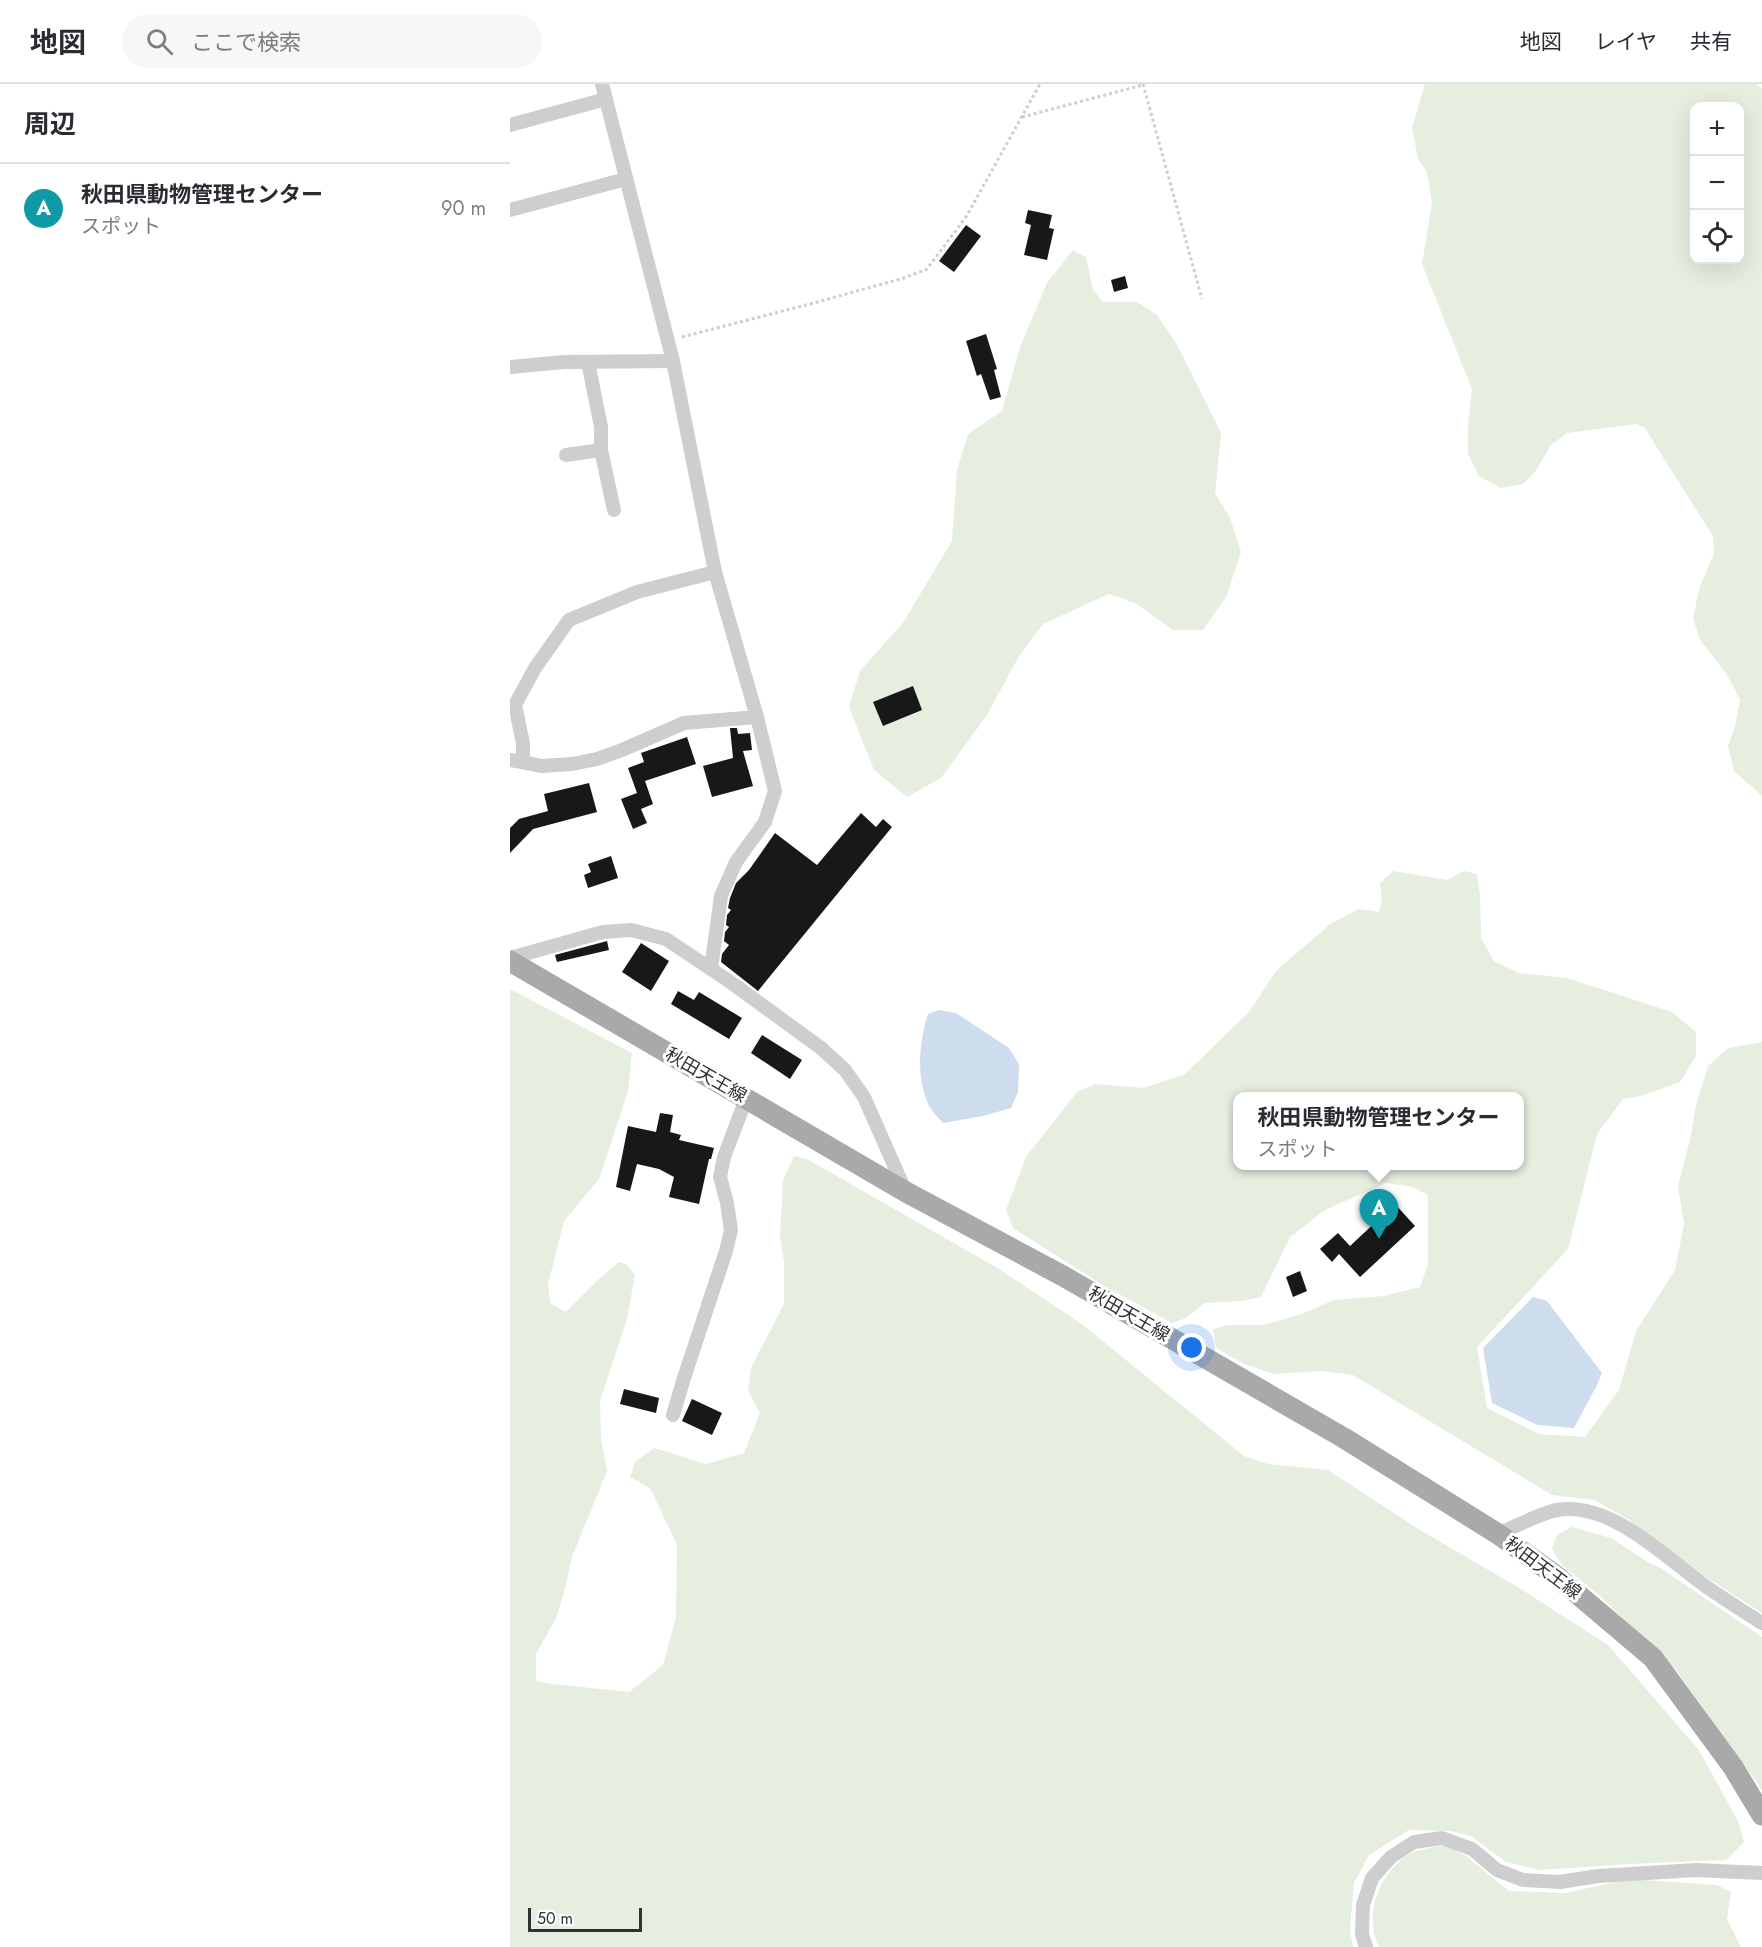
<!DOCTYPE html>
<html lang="ja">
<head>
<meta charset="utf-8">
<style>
  body { margin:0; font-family:Jost,"Noto Sans JP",sans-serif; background:#f7f7f7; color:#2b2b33 }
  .controls { position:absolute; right:18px; top:18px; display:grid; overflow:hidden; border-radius:12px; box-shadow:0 6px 24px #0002 }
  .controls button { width:54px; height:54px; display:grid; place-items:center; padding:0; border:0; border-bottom:2px solid #e1e1e2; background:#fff; color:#2b2b33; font:30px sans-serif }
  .scale { position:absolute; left:18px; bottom:15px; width:114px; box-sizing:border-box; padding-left:6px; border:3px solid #313131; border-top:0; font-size:16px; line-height:21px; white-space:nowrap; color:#313131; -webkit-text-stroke:4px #fff; paint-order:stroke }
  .you { position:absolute; left:682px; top:1264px; width:21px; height:21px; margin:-15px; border:4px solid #fff; border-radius:50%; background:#1a73e8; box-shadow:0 0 0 9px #1a73e833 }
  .badge { display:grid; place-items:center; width:39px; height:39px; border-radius:50%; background:#e33c39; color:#fff; font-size:20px; font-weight:700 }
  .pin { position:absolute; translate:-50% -50px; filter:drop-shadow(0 2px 3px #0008) }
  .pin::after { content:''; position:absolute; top:32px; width:21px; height:18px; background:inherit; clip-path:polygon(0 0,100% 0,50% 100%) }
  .popup { position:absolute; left:723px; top:1008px; width:291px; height:78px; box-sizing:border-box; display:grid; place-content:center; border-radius:12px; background:#fff; filter:drop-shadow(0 2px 4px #0005); font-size:20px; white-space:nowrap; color:#7c7c81 }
  .popup b { font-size:22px; color:#2b2b33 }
  .popup::after { content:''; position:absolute; left:50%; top:100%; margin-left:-12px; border:12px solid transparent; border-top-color:#fff }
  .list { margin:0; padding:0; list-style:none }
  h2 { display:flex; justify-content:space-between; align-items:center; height:78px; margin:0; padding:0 24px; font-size:26px }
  h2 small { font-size:20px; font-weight:400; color:#7c7c81 }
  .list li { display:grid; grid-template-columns:39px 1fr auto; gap:18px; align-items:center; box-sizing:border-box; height:90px; padding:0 24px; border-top:2px solid #e1e1e2 }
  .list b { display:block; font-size:22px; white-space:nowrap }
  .list p { margin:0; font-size:20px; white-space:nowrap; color:#7c7c81 }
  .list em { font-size:20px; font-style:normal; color:#7c7c81 }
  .icon { flex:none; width:33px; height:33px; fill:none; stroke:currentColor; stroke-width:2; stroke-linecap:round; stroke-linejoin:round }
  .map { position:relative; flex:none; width:1252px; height:1863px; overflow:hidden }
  header { display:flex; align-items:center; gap:36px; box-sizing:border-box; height:84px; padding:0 30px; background:#fff; border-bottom:2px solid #e1e1e2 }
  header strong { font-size:28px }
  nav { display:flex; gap:33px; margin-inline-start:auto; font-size:21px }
  .search { width:420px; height:54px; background:#f7f7f7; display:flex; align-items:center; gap:15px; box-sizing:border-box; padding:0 21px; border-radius:33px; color:#7c7c81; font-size:22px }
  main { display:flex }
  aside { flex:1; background:#fff }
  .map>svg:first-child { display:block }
  .green { fill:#e6eee0; fill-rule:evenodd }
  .water { fill:#cddded }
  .building { fill:#181818 }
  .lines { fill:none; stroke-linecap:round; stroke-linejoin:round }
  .path { stroke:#cecece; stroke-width:3; stroke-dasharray:3 3; stroke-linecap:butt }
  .street { stroke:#cecece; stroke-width:14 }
  .primary { stroke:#a9a9a9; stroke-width:21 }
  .labels { text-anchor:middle; stroke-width:6; stroke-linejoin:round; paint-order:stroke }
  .street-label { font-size:18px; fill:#313131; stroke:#fff }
</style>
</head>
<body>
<header>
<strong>地図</strong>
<div class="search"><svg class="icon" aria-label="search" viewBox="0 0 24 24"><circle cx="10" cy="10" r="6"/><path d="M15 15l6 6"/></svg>ここで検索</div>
<nav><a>地図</a><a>レイヤ</a><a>共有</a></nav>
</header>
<main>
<aside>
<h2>周辺<small></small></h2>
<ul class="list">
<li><span class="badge" style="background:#0f9aa8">A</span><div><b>秋田県動物管理センター</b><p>スポット</p></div><em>90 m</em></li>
</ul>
</aside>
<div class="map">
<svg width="1252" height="1863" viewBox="0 0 1252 1863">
  <rect width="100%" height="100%" fill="#fff"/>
  <!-- green -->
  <g class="green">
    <path d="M915,0h331l6,4v708l-28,-25 -6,-25 7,-20 5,-26 -14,-27 -25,-32 -8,-22 6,-30 15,-36 -1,-17 -69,-109 -8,-3 -69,9 -16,12 -16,27 -12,12 -22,4 -22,-12 -11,-22v-29l4,-36 -50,-125 10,-62 -5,-30 -9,-13 -6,-31zM1230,22v154h-46v-154z"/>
    <polygon points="563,166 576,173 583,206 593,218 627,218 647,231 666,259 711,349 705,409 720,434 731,468 716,513 693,546 663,546 625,519 599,510 533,540 509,572 477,631 431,694 397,713 364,686 339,623 350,587 393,539 442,457 447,386 458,350 492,327 510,263 537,199"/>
    <path d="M883,787l54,9 17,-9 13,3 3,22 1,42 13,23 25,12 48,5 105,34 24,20v24l-16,26 -38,14 -19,3 -26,35 -29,115 -91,98 10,61 52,26 46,3 34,-47 17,-59 39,-61 9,-46 -6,-38 12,-46 6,-35 12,-39 20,-18 34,-6v571l-62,-40 -71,-53 -34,-20 -43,-5 -199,-120 -33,-4 -46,3 -30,-10 -28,-16 -3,-19 15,-4h35l39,-11 32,-14 50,-4 36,-9 8,-23v-69l-15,-8 -27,-4 -61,27 -35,27 -29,60 -19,4 -37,2 -19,15 -14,5 -66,-36 -93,-59 -7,-18 20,-53 51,-65 18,-8 49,4 41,-14 64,-62 27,-41 53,-46 29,-16 21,3 3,-12 -2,-17zM728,1012h282v70h-282z"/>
    <polygon points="0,905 122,969 118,1007 89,1095 54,1137 38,1200 40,1219 56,1228 89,1195 109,1178 116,1180 125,1191 117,1235 90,1317 91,1354 97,1387 62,1473 54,1509 46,1534 26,1570 26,1597 43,1600 119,1608 153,1581 166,1533 167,1461 140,1404 120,1393 125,1378 144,1364 196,1380 234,1369 250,1329 238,1306 241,1284 274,1220 274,1178 270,1152 273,1096 284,1072 297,1075 489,1185 573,1241 734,1372 758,1380 818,1386 910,1446 1011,1505 1098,1561 1189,1666 1228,1737 1234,1758 1216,1776 1119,1780 1030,1786 996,1778 961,1752 941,1747 899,1746 859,1771 844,1799 840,1847 843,1863 0,1863"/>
    <polygon points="1062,1443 1101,1454 1136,1477 1149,1483 1252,1553 1252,1706 1166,1586 1091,1513 1052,1481 1042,1465 1047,1451"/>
    <path d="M936,1761l20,11 43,35 56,2 65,-14 87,6 14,7 -4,27 14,28h-362c-15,-30 -2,-67 23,-88 11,-10 30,-11 44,-14z"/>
  </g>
  <!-- water -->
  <g class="water">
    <path d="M429,926l17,3 53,35 10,16 -1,28 -7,16 -28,8 -40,7c-5,-6 -12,-12 -15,-19 -12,-29 -9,-61 0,-90z"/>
    <polygon points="1023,1213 1037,1217 1092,1289 1086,1303 1064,1344 1027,1341 982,1319 973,1264"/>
  </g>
  <!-- building -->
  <g class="building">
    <polygon points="518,126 542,131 539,144 544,145 537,176 514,171 521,141 515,139"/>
    <polygon points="456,141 471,152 444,188 429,177"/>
    <polygon points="615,192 618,204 604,208 601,196"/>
    <polygon points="476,250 487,285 484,286 491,313 480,316 471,290 467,292 456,257"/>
    <polygon points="403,602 412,626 373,642 363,618"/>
    <polygon points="220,644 227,644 228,650 240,649 242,666 233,667 243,702 202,713 193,682 223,674"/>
    <polygon points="177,653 186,680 135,697 143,720 131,725 137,739 123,745 111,715 127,709 118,684 134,678 131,669"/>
    <polygon points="79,699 87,728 23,745 0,769 0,744 9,735 38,727 34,710"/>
    <polygon points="351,729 366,743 373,735 382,743 248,907 211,878 212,870 219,861 214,857 215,848 219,843 216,841 217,831 221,826 218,824 220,814 226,799 239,786 265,749 307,781"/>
    <polygon points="101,772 108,794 78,804 74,791 81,788 78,780"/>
    <polygon points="97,857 99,866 47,878 45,871"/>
    <polygon points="131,859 159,877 141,907 112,888"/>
    <polygon points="168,907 184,916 189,908 232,934 219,955 161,920"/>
    <polygon points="252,951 292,976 280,995 241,969"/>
    <polygon points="150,1029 163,1031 160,1048 171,1051 169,1056 204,1064 201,1075 199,1075 189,1120 159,1113 164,1093 149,1085 127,1080 120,1107 106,1103 118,1042 146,1048"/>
    <polygon points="885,1120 905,1142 850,1193 829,1170 822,1178 810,1165 828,1149 840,1162"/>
    <polygon points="790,1187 797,1207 783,1213 776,1193"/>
    <polygon points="114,1305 149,1314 146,1329 110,1320"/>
    <polygon points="182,1315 212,1329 202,1351 172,1337"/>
  </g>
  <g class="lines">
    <!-- path -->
    <g class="path">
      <polyline points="633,0 692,215"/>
      <polyline points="512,33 633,1"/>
      <polyline points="172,253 300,220 394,194 417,185 456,133 530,0"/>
    </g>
    <!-- street -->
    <g class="street">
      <polyline points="92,0 163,277 205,488 247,633 265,707 255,738 226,778 211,812 201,885"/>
      <polyline points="0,41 96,15"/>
      <polyline points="0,126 116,95"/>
      <polyline points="78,278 91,343 91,366 104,426"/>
      <polyline points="0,283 54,278 163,277"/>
      <polyline points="56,371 91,366"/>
      <polyline points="0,676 32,682 62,680 87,675 112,666 174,639 247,633"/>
      <polyline points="13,677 13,659 5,621 25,584 59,536 127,508 205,488"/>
      <polyline points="0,874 93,848 121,846 156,855 219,897 311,964 335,986 354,1013 395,1106"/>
      <polyline points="163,1331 174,1294 216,1167 221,1146 217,1119 210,1093 214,1073 236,1015"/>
      <path d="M988,1450c16,-7 43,-21 59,-24 55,-9 110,49 151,78 18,12 36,24 54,35"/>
      <polyline points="856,1863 852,1850 853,1821 862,1794 881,1773 904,1758 932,1754 962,1765 987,1786 1013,1796 1050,1798 1088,1792 1186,1786 1252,1789"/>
    </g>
    <!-- primary -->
    <polyline class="primary" points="0,877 396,1108 553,1192 834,1354 988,1450 1045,1491 1143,1574 1223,1683 1252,1731"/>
  </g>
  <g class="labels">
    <!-- street labels -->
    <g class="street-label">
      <text transform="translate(196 991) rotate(30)" y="6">秋田天王線</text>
      <text transform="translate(619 1230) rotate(30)" y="6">秋田天王線</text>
      <text transform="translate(1033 1484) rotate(37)" y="6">秋田天王線</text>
    </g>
  </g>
</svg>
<div class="controls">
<button>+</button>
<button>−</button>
<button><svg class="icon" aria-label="locate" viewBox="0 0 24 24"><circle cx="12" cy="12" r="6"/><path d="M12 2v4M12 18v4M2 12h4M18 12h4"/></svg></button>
</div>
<div class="scale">50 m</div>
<div class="you"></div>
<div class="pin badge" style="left:869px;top:1155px;background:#0f9aa8">A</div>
<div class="popup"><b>秋田県動物管理センター</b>スポット</div>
</div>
</main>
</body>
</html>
